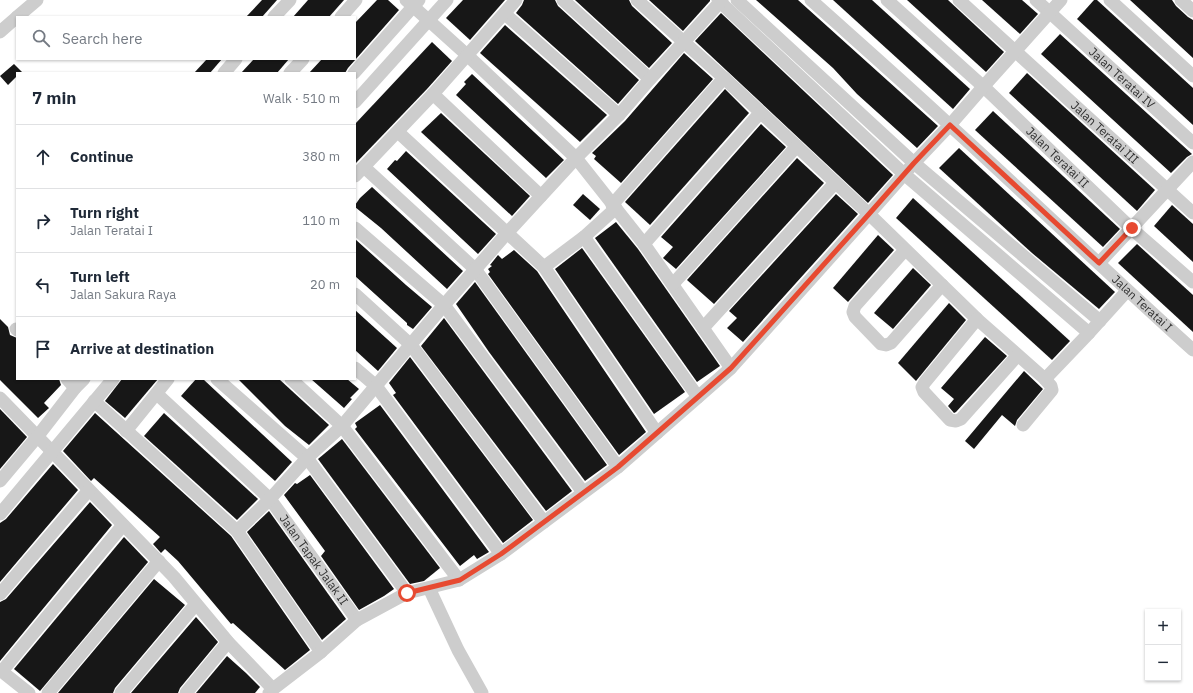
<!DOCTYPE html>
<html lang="en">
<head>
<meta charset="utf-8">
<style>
  body { margin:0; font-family:"IBM Plex Sans",sans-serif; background:#f6f6f7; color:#1f2937 }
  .controls { position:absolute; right:12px; bottom:12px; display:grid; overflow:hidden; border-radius:0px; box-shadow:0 1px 3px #0004 }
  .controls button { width:36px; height:36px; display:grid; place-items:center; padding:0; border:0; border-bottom:1px solid #e0e1e3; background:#fff; color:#1f2937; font:20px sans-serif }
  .stop { position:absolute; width:12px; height:12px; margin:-9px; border:3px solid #e74a31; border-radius:50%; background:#fff }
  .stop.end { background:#e74a31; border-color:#fff; box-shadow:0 1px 4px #0008 }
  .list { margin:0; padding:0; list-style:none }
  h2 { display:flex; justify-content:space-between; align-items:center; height:52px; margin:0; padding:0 16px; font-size:17px }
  h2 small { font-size:13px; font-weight:400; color:#747a83 }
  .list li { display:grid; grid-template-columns:26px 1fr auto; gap:12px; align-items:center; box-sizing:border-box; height:64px; padding:0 16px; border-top:1px solid #e0e1e3 }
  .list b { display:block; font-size:15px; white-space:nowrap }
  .list p { margin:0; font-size:13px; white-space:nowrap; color:#747a83 }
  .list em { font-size:13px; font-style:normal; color:#747a83 }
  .icon { flex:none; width:22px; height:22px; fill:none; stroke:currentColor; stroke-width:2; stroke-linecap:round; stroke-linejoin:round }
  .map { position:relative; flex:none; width:1193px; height:693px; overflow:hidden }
  .search { position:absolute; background:#fff; box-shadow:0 1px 3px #0004; left:16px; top:16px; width:340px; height:44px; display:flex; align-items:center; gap:10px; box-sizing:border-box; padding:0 14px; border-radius:0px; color:#747a83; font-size:15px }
  .panel { position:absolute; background:#fff; box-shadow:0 1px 3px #0004; left:16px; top:72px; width:340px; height:308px; border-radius:0px }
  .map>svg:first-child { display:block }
  .building { fill:#171717 }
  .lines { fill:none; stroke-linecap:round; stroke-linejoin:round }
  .street { stroke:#cdcdcd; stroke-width:13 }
  .route { stroke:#e74a31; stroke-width:5 }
  .labels { text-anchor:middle; stroke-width:4; stroke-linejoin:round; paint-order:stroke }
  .street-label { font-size:12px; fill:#303030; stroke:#fff }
</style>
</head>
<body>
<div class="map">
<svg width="1193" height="693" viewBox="0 0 1193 693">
  <rect width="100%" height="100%" fill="#fff"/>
  <!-- building -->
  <g class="building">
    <polygon points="262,0 277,0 262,17 246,17"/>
    <polygon points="308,0 344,0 329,17 293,17"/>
    <polygon points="377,0 388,0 399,10 348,68 345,73 309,73 322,59 355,59 355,23"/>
    <polygon points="463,0 505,0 470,40 446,18"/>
    <polygon points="524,0 555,0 558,6 639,80 618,104 516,13 522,5"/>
    <polygon points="575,0 629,0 632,6 672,43 649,68"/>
    <polygon points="649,0 710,0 710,1 683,31"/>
    <polygon points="756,0 798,0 938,126 917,148 857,94 833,68"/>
    <polygon points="833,0 872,0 970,89 953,109"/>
    <polygon points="907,0 948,0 1004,52 986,72"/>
    <polygon points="982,0 1022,0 1038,14 1020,34"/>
    <polygon points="1094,0 1097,0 1193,88 1193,125 1077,19"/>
    <polygon points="1130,0 1172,0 1176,6 1188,17 1193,20 1193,58"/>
    <polygon points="721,13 893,175 868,203 695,41"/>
    <polygon points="505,25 607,115 580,142 480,53"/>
    <polygon points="1060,34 1192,154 1187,157 1171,173 1041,54"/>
    <polygon points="432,42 452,61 427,89 355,164 355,124"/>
    <polygon points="684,53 713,79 621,183 594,159 596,156 592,153 625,121"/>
    <polygon points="207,59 222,59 210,73 194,73"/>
    <polygon points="254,59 289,59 277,73 241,73"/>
    <polygon points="14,64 22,72 17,73 17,76 8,85 0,76"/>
    <polygon points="1027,73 1155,190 1137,211 1009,93"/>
    <polygon points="472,74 564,160 546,178 456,95 466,84 464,82"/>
    <polygon points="725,89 749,113 650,225 625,202"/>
    <polygon points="993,111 1120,229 1103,247 975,130"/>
    <polygon points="441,113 530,196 512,216 421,132"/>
    <polygon points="761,124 786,147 676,269 663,258 673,247 661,237"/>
    <polygon points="959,148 1115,292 1099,309 1032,253 939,168"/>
    <polygon points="406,151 496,234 478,254 387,169 395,160 397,161"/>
    <polygon points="797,158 824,183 714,304 687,280"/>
    <polygon points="372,187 463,271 447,289 381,228 355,207 355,205 360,198"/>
    <polygon points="583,194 600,209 590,220 573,205"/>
    <polygon points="836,194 858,214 743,342 727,328 737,318 729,311"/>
    <polygon points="913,198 1070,341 1052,360 896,218"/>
    <polygon points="1172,205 1193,224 1193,262 1154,226"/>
    <polygon points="616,222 638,249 720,366 697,382 595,238"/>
    <polygon points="878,235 894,250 848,302 833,288"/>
    <polygon points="355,239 406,285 432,307 413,329 407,325 407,323 355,276"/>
    <polygon points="1137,244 1193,295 1193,332 1118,263"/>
    <polygon points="582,248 685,392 654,414 555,269"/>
    <polygon points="514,250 537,271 541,277 646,432 619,455 488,274 490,272 488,269 492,266 490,265 498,255 502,259"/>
    <polygon points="913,268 931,285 893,329 874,313"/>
    <polygon points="475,282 607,465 585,481 489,352 456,304"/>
    <polygon points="949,303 966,320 916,381 898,363"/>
    <polygon points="355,310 397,348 378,371 355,350"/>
    <polygon points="444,318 572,491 546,511 421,346"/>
    <polygon points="0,319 8,327 10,335 17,338 17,379 59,379 61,385 44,403 49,408 38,418 0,380"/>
    <polygon points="985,337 1007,356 956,412 954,413 948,406 954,399 941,388"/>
    <polygon points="410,357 533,520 503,543 393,395 396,393 389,383"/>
    <polygon points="1024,371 1043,389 1017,420 1015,426 1002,415 974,449 965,441"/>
    <polygon points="122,379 158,379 125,418 105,401"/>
    <polygon points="196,379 203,379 292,462 275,481 181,396"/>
    <polygon points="238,379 279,379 329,425 309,445 285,426"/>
    <polygon points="311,379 347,379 359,389 350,398 352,399 344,408"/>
    <polygon points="380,405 489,552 477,559 474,555 460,566 355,429 357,427 355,423"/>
    <polygon points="0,409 27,437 0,469"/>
    <polygon points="95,413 231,536 310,650 285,670 233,623 231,624 178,561 165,549 161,553 153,544 160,537 94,478 91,481 63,451"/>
    <polygon points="164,413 258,499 237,520 144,436"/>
    <polygon points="342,439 440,568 424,581 410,584 318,459"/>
    <polygon points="53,464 78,490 0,582 0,523 6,519"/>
    <polygon points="310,475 394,589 384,596 359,610 321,556 325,551 284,495 295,483 297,484"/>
    <polygon points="90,502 112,525 0,661 0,602 6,599"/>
    <polygon points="269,511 346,619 322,640 247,532"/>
    <polygon points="124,537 148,562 40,691 14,669"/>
    <polygon points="154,579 185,605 115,688 113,693 58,693"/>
    <polygon points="196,617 218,642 180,688 178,693 131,693"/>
    <polygon points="227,656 246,673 260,687 255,693 196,693"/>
  </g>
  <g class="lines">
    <!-- street -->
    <g class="street">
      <polyline points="406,0 467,55 576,158 644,244 731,368"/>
      <polyline points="563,0 650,79"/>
      <polyline points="637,0 724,78 869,214 977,319 1045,379 1051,386 1052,390 1023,425"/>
      <polyline points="718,0 904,174 1089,333"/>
      <polyline points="737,0 914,163 1100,321"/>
      <path id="s1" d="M811,0c48,43 97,86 144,130 80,73 158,148 238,220"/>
      <path id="s2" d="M887,0l99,89 146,140 61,53"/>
      <path id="s3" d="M959,0l234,213"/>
      <path id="s4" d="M1036,0l157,143"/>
      <polyline points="1110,0 1193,76"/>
      <polyline points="1181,0 1193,11"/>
      <polyline points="505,14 619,115"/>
      <polyline points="17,17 37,0"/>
      <polyline points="274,17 290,0"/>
      <polyline points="341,17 356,0"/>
      <polyline points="0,32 17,17"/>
      <polyline points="224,73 236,59"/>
      <polyline points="290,73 303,59"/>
      <polyline points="354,73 419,0"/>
      <polyline points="433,94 541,196"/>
      <polyline points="355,102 447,0"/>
      <polyline points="398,132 544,267 657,433"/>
      <polyline points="364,167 475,269 618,467"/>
      <polyline points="355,176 433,94 516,0"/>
      <polyline points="612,205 724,78"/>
      <polyline points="355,228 444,305 583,492"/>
      <polyline points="584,237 698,397"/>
      <polyline points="644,244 760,113"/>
      <polyline points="905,250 855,306 853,312 855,317 881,344 886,345 891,343 942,285"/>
      <polyline points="1099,263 1193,162"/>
      <polyline points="544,267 584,237 616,208"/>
      <polyline points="673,284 797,146"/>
      <polyline points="355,294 411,345 544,522"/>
      <polyline points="977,319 925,382 922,387 924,392 950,420 956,421 961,419 1017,356"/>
      <polyline points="703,328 835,183"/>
      <polyline points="16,329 17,330"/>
      <polyline points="355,368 376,386 501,554"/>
      <polyline points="67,379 75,388"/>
      <polyline points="217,379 307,458 407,593"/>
      <polyline points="291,379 342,426 459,580"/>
      <polyline points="1045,379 1089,333 1127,291"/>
      <path id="s5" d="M157,394l113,105 87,121"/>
      <polyline points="0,398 174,577 228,642 273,689 269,693"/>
      <polyline points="94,401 237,531 270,499 307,458 342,426 444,305 508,232 576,158 619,115 650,79 722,0"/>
      <polyline points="126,431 168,379"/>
      <polyline points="0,481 37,437 75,388 84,379"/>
      <polyline points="0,514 113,379"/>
      <polyline points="237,531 321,652"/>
      <polyline points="429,588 458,650 482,693"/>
      <polyline points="0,594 89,490"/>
      <polyline points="0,670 29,693"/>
      <polyline points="2,671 123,525"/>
      <polyline points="273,689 321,652 357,620 407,593 459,580 501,554 618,467 698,397 731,368 869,214 914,163 950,125 983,87 1061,0"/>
      <polyline points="48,693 159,561"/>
      <polyline points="121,693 196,604"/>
      <polyline points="186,693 228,642"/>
    </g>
  </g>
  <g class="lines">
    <!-- route -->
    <polyline class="route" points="407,593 460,580 501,554 618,467 731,368 869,214 914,163 950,125 1099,263 1132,228"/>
  </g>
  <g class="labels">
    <!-- street labels -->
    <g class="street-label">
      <text dy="4" stroke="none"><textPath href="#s4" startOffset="116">Jalan Teratai IV</textPath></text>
      <text dy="4" stroke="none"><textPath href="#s3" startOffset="197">Jalan Teratai III</textPath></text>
      <text dy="4" stroke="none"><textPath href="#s2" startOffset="232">Jalan Teratai II</textPath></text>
      <text dy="4" stroke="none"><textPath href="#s1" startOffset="449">Jalan Teratai I</textPath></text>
      <text dy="4" stroke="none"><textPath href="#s5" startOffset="229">Jalan Tapak Jalak II</textPath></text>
    </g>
  </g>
</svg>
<div class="controls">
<button>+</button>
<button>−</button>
</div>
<div class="stop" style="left:407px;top:593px"></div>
<div class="stop end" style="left:1132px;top:228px"></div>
<div class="search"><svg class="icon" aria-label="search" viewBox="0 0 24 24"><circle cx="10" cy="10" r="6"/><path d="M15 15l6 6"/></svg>Search here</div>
<section class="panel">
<h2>7 min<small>Walk · 510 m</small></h2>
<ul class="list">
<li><svg class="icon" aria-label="ahead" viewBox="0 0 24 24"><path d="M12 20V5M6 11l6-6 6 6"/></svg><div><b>Continue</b></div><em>380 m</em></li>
<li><svg class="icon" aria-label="right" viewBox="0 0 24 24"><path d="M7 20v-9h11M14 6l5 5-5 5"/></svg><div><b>Turn right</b><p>Jalan Teratai I</p></div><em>110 m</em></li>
<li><svg class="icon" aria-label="left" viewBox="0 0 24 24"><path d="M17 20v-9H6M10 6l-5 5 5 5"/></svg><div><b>Turn left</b><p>Jalan Sakura Raya</p></div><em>20 m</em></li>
<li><svg class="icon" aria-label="arrive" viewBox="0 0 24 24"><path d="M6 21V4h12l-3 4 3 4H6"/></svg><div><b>Arrive at destination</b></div></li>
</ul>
</section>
</div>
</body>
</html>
